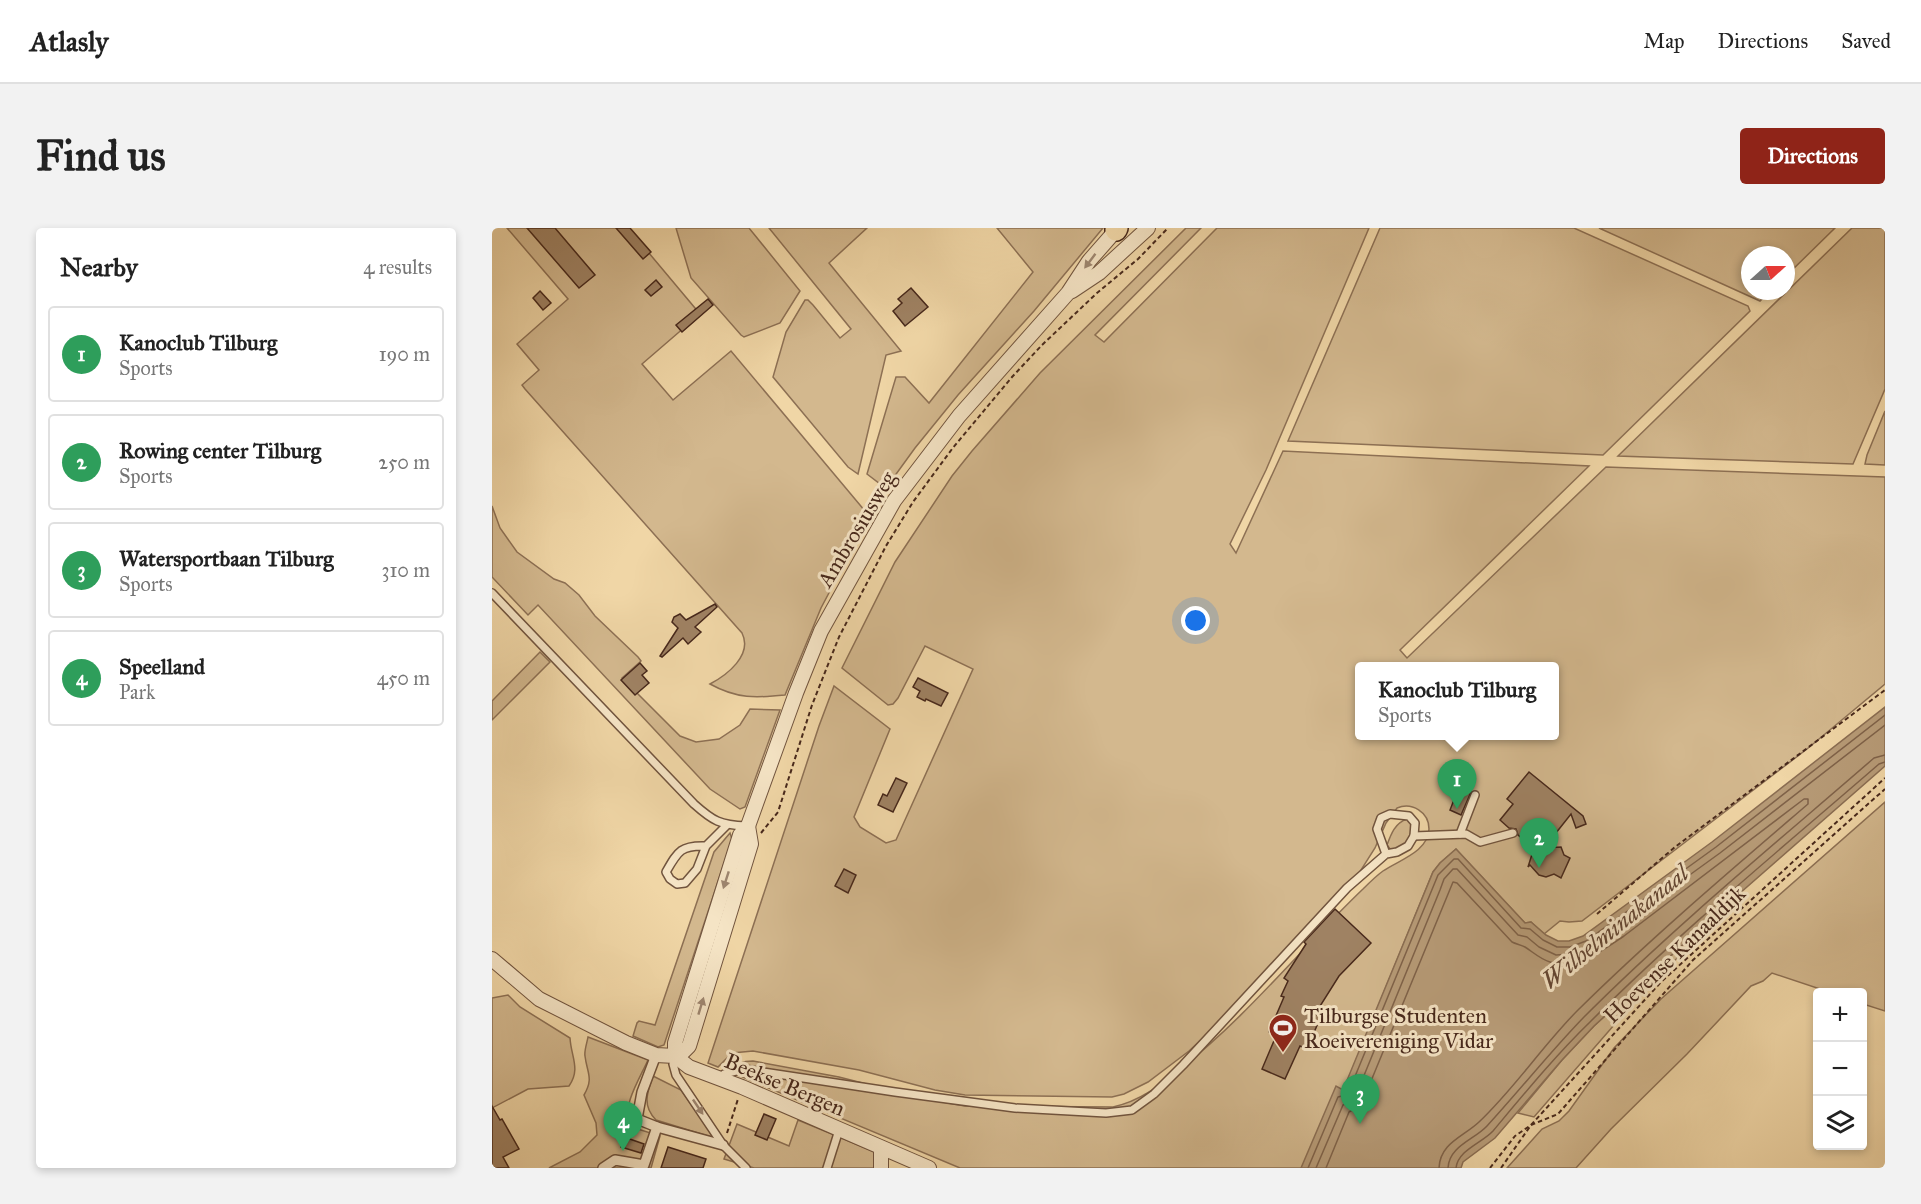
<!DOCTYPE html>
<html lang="en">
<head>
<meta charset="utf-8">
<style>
  body { margin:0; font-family:"IM FELL Great Primer",serif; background:#f2f2f2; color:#222 }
  .controls { position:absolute; right:18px; bottom:18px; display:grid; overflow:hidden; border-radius:6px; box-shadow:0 3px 9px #0003 }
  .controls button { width:54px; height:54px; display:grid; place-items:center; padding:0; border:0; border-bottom:2px solid #e0e0e0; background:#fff; color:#222; font:30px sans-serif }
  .compass { position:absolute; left:1249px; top:18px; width:54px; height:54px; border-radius:50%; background:#fff; box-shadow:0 3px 9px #0003; rotate:69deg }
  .you { position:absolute; left:704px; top:393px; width:21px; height:21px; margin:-15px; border:4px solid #fff; border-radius:50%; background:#1a73e8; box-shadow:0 0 0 9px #1a73e833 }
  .badge { display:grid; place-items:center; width:39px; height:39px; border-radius:50%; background:#8f2418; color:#fff; font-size:20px; font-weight:700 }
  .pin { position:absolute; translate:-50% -50px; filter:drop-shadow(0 2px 3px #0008) }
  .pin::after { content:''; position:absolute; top:32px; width:21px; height:18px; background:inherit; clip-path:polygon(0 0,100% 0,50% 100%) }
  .popup { position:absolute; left:863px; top:434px; width:204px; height:78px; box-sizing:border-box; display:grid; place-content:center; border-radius:6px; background:#fff; filter:drop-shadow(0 2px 4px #0005); font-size:20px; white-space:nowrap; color:#767676 }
  .popup b { font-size:22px; color:#222 }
  .popup::after { content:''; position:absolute; left:50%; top:100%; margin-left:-12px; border:12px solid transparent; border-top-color:#fff }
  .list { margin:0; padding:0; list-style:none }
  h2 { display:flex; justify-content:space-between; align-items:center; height:78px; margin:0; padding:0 24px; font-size:26px }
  h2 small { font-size:20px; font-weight:400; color:#767676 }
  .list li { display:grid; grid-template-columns:39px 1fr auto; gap:18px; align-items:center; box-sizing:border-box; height:96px; margin:0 12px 12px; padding:0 12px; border:2px solid #e0e0e0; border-radius:6px }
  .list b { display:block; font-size:22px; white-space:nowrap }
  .list p { margin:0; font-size:20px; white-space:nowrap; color:#767676 }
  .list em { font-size:20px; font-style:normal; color:#767676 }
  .icon { flex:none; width:33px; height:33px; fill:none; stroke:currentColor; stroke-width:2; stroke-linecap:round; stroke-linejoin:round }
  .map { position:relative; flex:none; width:1393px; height:940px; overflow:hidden; border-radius:6px }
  header { display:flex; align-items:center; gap:36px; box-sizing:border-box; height:84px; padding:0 30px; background:#fff; border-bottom:2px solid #e0e0e0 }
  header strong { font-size:28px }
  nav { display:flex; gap:33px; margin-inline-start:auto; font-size:21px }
  .intro { display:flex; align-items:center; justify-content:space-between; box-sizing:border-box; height:144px; padding:0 36px }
  h1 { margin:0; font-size:42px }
  .button { padding:15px 27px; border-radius:6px; background:#8f2418; color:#fff; font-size:21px; font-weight:700 }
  main { display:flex; gap:36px; padding:0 36px }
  aside { flex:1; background:#fff; border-radius:6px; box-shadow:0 3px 9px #0003 }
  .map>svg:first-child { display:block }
  .green { fill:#d3b88e; stroke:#8d7054; stroke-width:1.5; fill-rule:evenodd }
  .water { fill:#b79b77; stroke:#8a6d52; stroke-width:1.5 }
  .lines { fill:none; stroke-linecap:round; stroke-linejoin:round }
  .shore { stroke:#7f6249; stroke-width:1.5 }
  .building { fill:#9f8263; stroke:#47281b; stroke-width:1.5 }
  .service-casing { stroke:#71543e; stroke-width:10 }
  .pedestrian-casing { stroke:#71543e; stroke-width:12 }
  .minor-casing { stroke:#71543e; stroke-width:16 }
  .trunk-casing { stroke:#47281b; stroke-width:24 }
  .path { stroke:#47281b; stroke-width:2; stroke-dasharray:4.5 3; stroke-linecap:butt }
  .service { stroke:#f5e4c5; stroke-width:7 }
  .pedestrian { stroke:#f5e4c5; stroke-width:9 }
  .minor { stroke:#f5e4c5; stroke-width:14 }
  .trunk { stroke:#f0d6a6; stroke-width:21 }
  .oneway { fill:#9e8670 }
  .labels { text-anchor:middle; stroke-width:6; stroke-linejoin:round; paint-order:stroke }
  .street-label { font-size:22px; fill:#47281b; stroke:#f5e4c5 }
  .poi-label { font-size:22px; fill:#47281b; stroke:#f5e4c5; text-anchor:start }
  .water-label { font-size:24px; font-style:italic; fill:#634532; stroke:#f5e4c5 }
</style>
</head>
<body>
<header>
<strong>Atlasly</strong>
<nav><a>Map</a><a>Directions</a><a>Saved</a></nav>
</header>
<div class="intro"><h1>Find us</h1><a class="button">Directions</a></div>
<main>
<aside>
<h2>Nearby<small>4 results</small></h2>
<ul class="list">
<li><span class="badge" style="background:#2e9e5b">1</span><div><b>Kanoclub Tilburg</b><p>Sports</p></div><em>190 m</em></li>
<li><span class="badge" style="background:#2e9e5b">2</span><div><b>Rowing center Tilburg</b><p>Sports</p></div><em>250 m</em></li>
<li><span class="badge" style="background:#2e9e5b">3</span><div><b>Watersportbaan Tilburg</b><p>Sports</p></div><em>310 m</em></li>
<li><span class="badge" style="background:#2e9e5b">4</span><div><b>Speelland</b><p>Park</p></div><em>450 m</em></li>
</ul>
</aside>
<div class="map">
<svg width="1393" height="940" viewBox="0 0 1393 940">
  <rect width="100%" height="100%" fill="#f0d6a6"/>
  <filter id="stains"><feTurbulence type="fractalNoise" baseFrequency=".00333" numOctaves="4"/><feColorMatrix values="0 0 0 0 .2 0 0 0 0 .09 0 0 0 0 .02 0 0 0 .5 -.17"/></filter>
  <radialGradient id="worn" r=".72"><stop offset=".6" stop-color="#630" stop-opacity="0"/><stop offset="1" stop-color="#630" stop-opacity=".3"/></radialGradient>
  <!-- green -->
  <g class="green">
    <path d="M15,0h121l72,86 -58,50 31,36 58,-49 134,160 3,8 -47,89 -36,87c-29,3 -48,4 -75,-11 17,-9 43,-29 32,-51l-217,-244 -3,-4 17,-15 -22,-26 51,-45z"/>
    <polygon points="184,0 257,0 308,63 288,95 252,109 249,107 199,50"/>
    <polygon points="277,0 375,0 337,35 409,123 394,127 366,246 356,239 281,149 294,104 313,72 316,72 321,77 348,110 359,101"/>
    <polygon points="505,0 611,0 542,83 466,167 423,220 394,260 385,261 388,256 375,246 404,149 413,149 437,175 541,44"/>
    <path d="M694,0h15l-106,107 9,7 113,-114h152l-103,242 -36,74 6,9 47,-102 306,15 -189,184 7,8 199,-191 279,10v207l-78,65 -225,172 -13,1 -9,-1 -16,13 -13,-12 -6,1 -69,-74 -16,14 -7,9 -121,296h-352l-232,-97c8,-7 14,-10 25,-10l86,16 86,22 40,7 148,1c27,-6 46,-21 67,-38 68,-53 121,-121 183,-180 6,-6 13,-13 20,-18 16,-11 45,-19 46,-42 0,-17 -17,-27 -32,-21l-11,15 -11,25 -26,41 -131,135 -29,27 -41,31 -24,12 -12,3 -147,-2 -30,-5 -76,-20 -106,-19 -21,2 -14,14 -10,-4 111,-337 15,-40 56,43 -36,88 6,10 26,16 10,-3 77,-171 -48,-23 -27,52 -5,6 -5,1 -46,-37 53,-106 57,-86 20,-25 68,-78zM868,438h194v70h-194z"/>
    <polygon points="888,0 1082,0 1256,78 1258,83 1111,227 796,213"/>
    <polygon points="1107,0 1343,0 1294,48 1294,27 1258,27 1258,63 1278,63 1268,73"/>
    <polygon points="1360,0 1393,0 1393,161 1361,236 1126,228"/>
    <polygon points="1393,183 1393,237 1373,236 1375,227"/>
    <polygon points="0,278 8,300 25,324 62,351 73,355 87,367 103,388 146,429 149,433 130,450 188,508 204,514 227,511 248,497 258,481 288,482 253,579 248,581 218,561 46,377 36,387 0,349"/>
    <polygon points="48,424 58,434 0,492 0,473"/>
    <polygon points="1393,574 1393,783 1371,776 1370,764 1337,764 1280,745 1271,753 1259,758 1195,826 1119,901 1084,940 1015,940 1050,901 1067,893 1077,883 1122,820 1169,771"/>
    <path d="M915,591l4,2 6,14 -19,15h-7l-4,-5c4,-11 8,-22 20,-26z"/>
    <polygon points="238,605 240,611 172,817 166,819 141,808 145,795 147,793 163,797 222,624"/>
    <polygon points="1247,666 1136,781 1042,889 1026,885 1070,832 1102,798"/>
    <path d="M16,767l12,12 50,31c1,19 11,31 -1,48l-41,3 -36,19v-110z"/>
    <path d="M96,809l60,23c-9,20 -25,44 -20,66l32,10 -9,32h-102l31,-16 17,-17 -1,-12 -12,-28c10,-17 3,-22 1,-39 -1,-5 2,-13 3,-19z"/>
    <path d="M161,848l28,14 31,44 -1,3 -55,-17c-14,-14 -9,-27 -3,-44z"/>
    <polygon points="306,892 388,926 387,940 262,940 232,931 245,896 297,918"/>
  </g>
  <!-- water -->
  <polygon class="water" points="1393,479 1393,538 1223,687 1102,798 1070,832 1003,910 971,934 969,940 809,940 844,858 851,862 941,644 948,635 964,621 1033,695 1039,694 1054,707 1066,713 1077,713 1091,708 1220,614"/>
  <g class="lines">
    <!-- shore -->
    <g class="shore">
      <polyline points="816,940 846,869 854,867 857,863 946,647 962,631 966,631 1029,700 1038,701 1051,712 1065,719 1078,719 1094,713 1224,619 1393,487"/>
      <polyline points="824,940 851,877 860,872 864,867 948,662 952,651 961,641 965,641 1026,707 1035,709 1047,719 1064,727 1079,726 1098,719 1228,625 1393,497"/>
      <path d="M834,940l23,-56 10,-6 5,-8 89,-216 4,1 55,59c4,2 9,3 13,5 8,5 15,12 25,15 26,10 54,-13 74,-26l180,-137h4v5c-78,67 -157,134 -230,206 -35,35 -63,78 -99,112 -16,15 -39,21 -40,46"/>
      <path d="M956,940c1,-22 26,-28 39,-42 33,-36 63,-74 97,-109 91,-91 192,-174 290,-259l11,-3"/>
      <path d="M964,940c2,-18 26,-25 37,-37 31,-37 62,-75 97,-109 91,-91 191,-173 289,-258l6,-2"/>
    </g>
  </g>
  <!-- building -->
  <g class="building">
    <polygon points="35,0 63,0 103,47 87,60"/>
    <polygon points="124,0 138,0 159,24 151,31"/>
    <polygon points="164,52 170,59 159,68 153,62"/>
    <polygon points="419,60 436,79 413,98 401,83 410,75 406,71"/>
    <polygon points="48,63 59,75 51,82 41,70"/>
    <polygon points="216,71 221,77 190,104 184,97"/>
    <polygon points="223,376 225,379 203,399 209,404 196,416 191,410 170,429 168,428 186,400 180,394 182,389 188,386 194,392"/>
    <polygon points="148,435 155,443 150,447 157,455 143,467 129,452"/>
    <polygon points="426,450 456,465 449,478 434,471 433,473 425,469 428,463 421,459"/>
    <polygon points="1037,544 1091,588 1094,596 1084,600 1079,586 1052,620 1069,619 1072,627 1078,630 1069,650 1062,646 1054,649 1047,647 1038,637 1036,639 1042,620 1026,607 1024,601 1017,600 1008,592 1021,576 1015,571"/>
    <polygon points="404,550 415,555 401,584 386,577 391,566 395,568"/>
    <polygon points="967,559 979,564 969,587 958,582"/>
    <polygon points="352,641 364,647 356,665 343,658"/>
    <polygon points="843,681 879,715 847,748 823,786 829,788 815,821 808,818 793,851 770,841 784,808 777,804 792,769 789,768 796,753 792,750 814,716 812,714"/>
    <polygon points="0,878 8,892 10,891 27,921 11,929 17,940 0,940"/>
    <polygon points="272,886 284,891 275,912 263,907"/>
    <polygon points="132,909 152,916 149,925 129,919"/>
    <polygon points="176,919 214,931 211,940 169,940"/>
  </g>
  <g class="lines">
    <!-- service casing -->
    <g class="service-casing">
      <g id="service">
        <path d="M0,365l202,211c19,17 26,21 52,22"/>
        <polyline points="968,606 983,567"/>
        <polyline points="922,608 974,606 988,614 1021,605"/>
        <path d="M214,618c-25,-1 -28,5 -40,26l4,7 7,5 8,-1 12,-14 9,-23 20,-20"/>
        <polyline points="183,828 181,836 184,847 231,917 254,940"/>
        <polyline points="229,850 232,846 252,841 403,864 523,880 614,885 640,882 662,866 691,837 855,660 894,626 905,624 916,618 922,608 923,595 917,588 898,586 889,590 885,601 894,626"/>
        <polyline points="335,940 347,902"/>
      </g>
    </g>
    <!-- pedestrian casing -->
    <g class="pedestrian-casing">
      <g id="pedestrian">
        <polyline points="165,899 231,917"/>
        <polyline points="111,940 123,932 152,937 165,899 145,891 150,864 164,827"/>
      </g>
    </g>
    <!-- minor casing -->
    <g class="minor-casing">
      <g id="minor">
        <polyline points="580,63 607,45 656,0"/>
        <polyline points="0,731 47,771 134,815 164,827 183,828 190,825 197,818 259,616 256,598"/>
        <polyline points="183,828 183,815 248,607 256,598 304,465 329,403 402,273 467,188 576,65 597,33 626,0"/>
        <polyline points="183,828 197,839 250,859 437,940"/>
        <polyline points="389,940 389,920"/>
      </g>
    </g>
    <!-- trunk casing -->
    <g class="trunk-casing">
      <polyline id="trunk" points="624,2 625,0"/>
    </g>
    <!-- path -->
    <g class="path">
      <polyline points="269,605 286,584 320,477 347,409 394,318 421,274 460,221 520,149 550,117 605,65 646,31 676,0"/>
      <polyline points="1105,686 1183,619 1393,462"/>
      <polyline points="235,905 246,871"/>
      <polyline points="998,940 1023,908 1039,897 1066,886 1201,732 1393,561"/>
      <polyline points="1009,940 1039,897 1169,754 1393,550"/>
    </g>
    <!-- service -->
    <use href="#service" class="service"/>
    <!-- pedestrian -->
    <use href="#pedestrian" class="pedestrian"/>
    <!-- minor -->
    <use href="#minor" class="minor"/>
    <!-- trunk -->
    <use href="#trunk" class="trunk"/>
  </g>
  <!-- one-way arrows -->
  <defs><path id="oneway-solid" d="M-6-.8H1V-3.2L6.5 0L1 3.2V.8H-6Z" transform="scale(1.5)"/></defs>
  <g class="oneway">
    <use href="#oneway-solid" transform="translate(598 33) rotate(127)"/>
    <use href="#oneway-solid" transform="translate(234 652) rotate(108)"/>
    <use href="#oneway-solid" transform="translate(209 778) rotate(-73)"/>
    <use href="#oneway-solid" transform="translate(206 879) rotate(56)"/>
  </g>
  <!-- icons -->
  <defs>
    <g id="stadium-pin" transform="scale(1.5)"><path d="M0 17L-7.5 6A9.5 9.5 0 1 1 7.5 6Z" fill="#8f2418" stroke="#f5e4c5"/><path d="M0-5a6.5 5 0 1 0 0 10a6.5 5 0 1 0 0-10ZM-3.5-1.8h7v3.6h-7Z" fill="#fff"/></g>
  </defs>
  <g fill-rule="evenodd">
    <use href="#stadium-pin" x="791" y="800"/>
  </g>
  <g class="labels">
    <!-- street labels -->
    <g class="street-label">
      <text transform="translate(364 301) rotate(-59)" y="8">Ambrosiusweg</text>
      <text transform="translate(1182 726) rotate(-44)" y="8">Hoevense Kanaaldijk</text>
      <text transform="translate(293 856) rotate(23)" y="8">Beekse Bergen</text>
    </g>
    <!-- poi labels -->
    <g class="poi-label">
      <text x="812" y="795">Tilburgse Studenten<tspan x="812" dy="25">Roeivereniging Vidar</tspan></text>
    </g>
    <!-- water labels -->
    <g class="water-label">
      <text transform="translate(1123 699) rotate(-39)" y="8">Wilhelminakanaal</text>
    </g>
  </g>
  <rect width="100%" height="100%" filter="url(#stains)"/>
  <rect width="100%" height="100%" fill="url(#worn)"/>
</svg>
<div class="controls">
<button>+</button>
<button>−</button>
<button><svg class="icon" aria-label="layers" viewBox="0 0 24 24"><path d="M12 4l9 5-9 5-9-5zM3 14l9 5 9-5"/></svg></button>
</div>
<svg class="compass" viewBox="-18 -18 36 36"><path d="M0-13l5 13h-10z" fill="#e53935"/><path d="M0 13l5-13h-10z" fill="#767676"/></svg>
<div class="you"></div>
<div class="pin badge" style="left:965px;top:581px;background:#2e9e5b">1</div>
<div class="popup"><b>Kanoclub Tilburg</b>Sports</div>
<div class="pin badge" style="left:1047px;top:640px;background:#2e9e5b">2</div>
<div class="pin badge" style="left:868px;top:896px;background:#2e9e5b">3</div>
<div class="pin badge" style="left:131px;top:923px;background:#2e9e5b">4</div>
</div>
</main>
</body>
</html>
